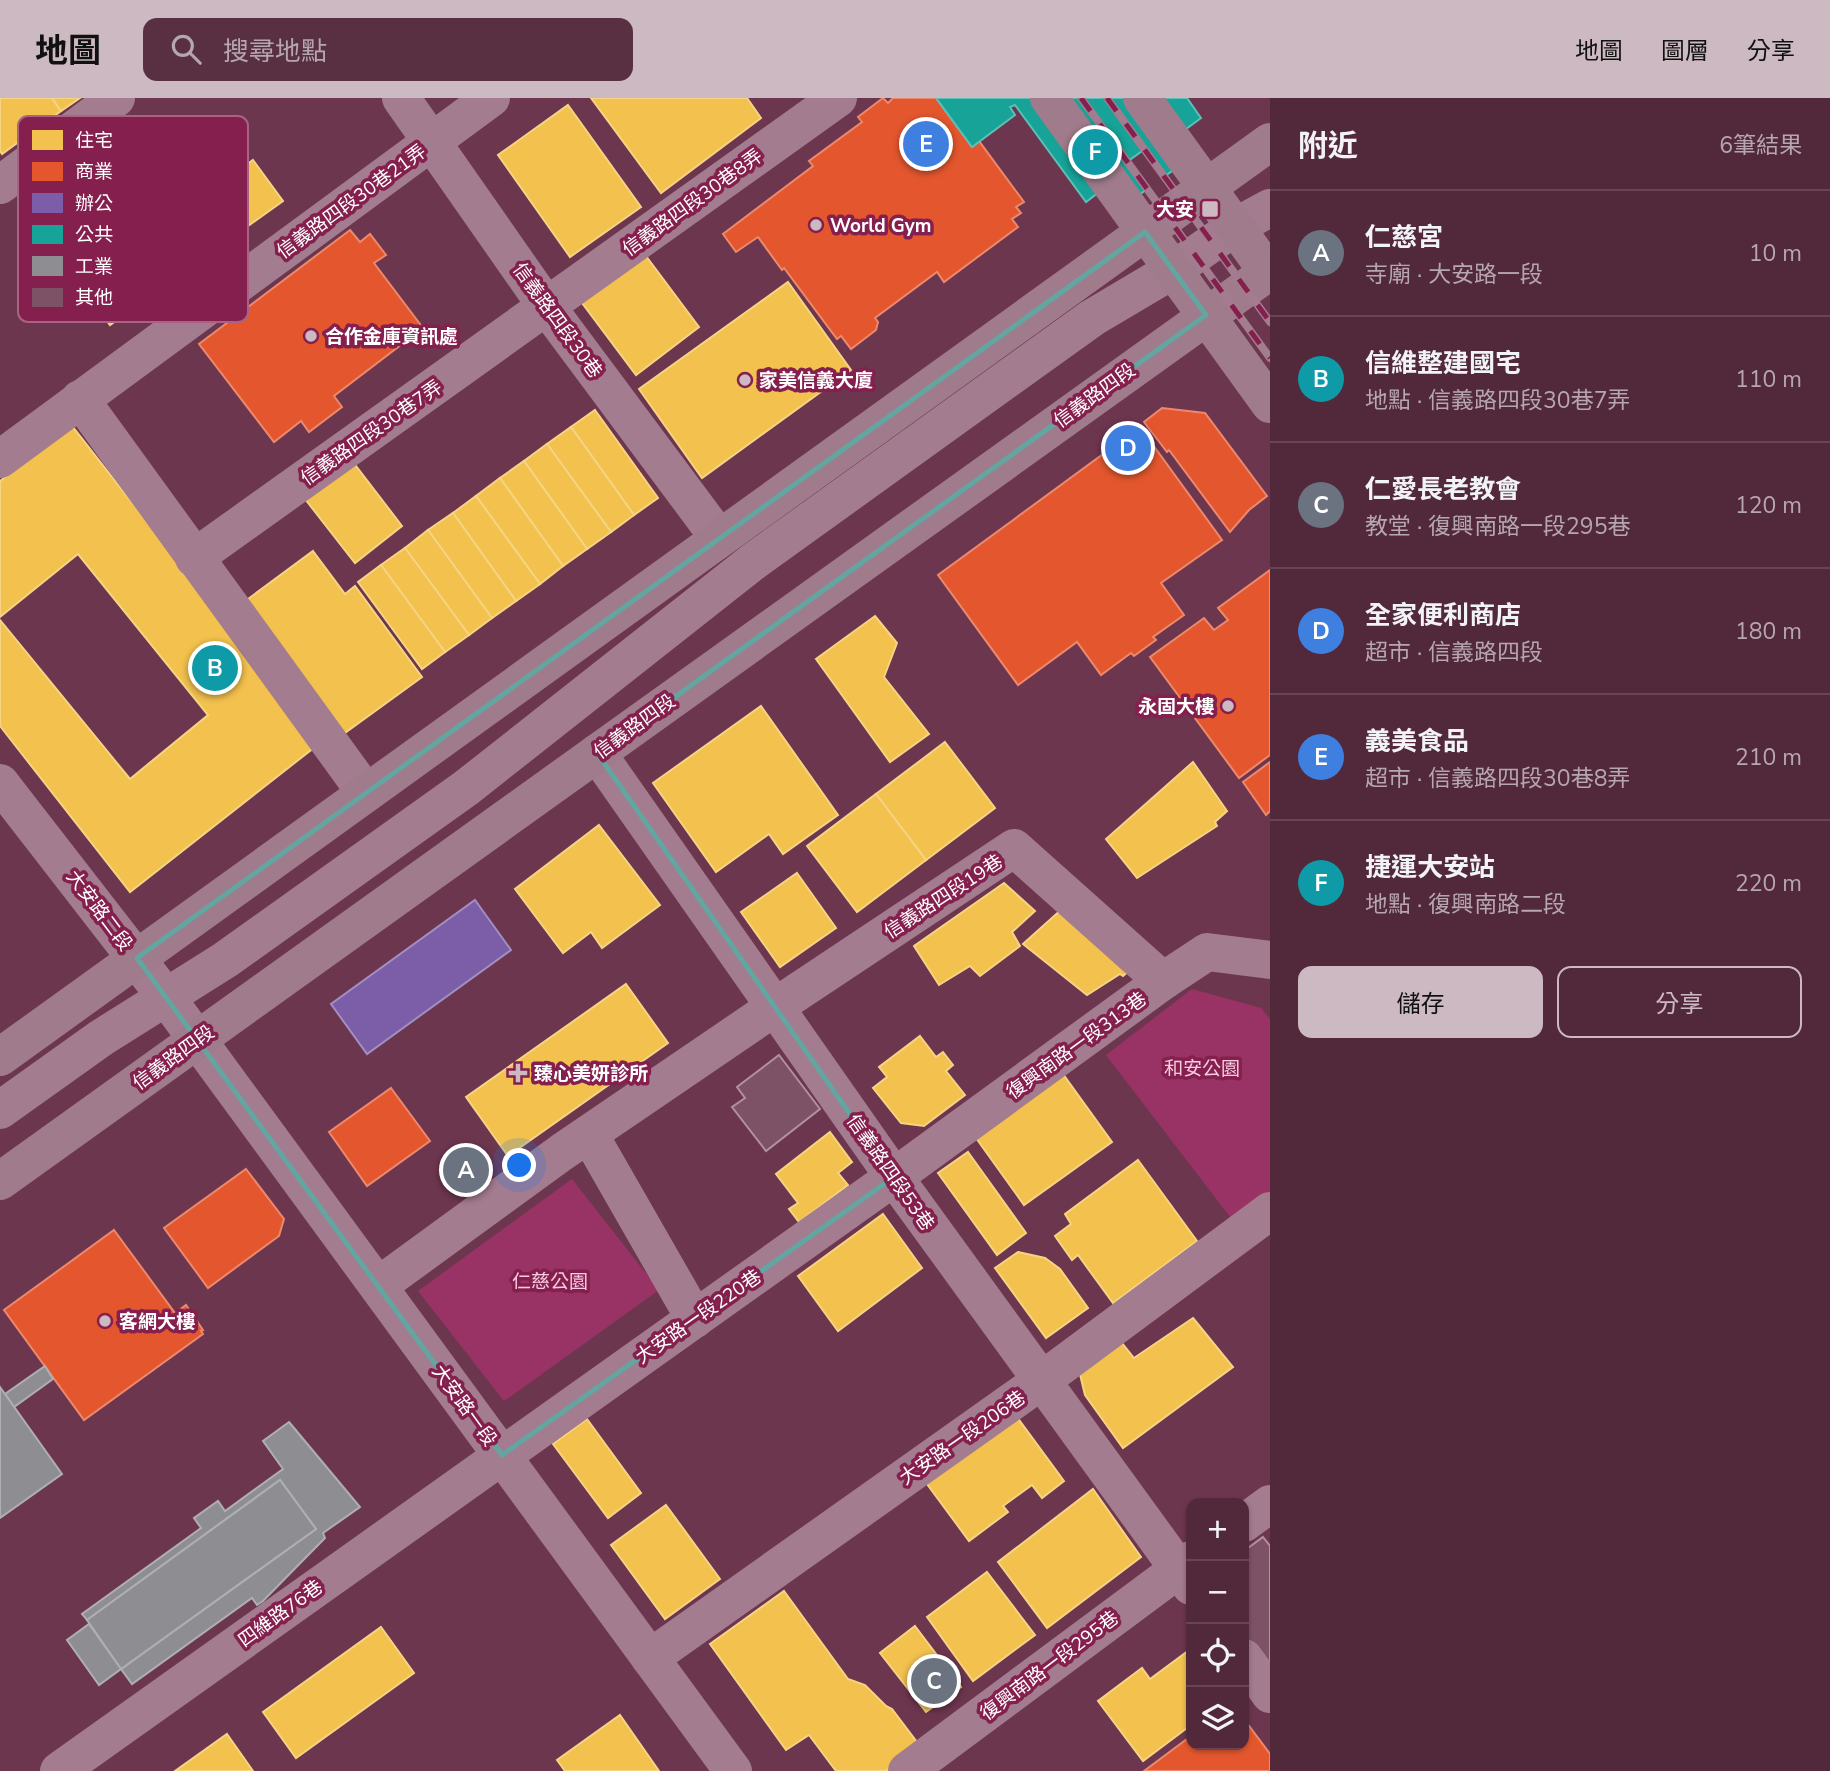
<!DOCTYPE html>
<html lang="zh-TW">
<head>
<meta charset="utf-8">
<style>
  body { margin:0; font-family:"Nunito Sans","Noto Sans TC",sans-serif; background:#583042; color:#f1f3f6 }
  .controls { position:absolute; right:21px; bottom:21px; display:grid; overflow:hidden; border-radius:14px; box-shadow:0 2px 5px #0004 }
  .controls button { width:63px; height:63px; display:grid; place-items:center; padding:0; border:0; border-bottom:2px solid #684455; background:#52283b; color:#f1f3f6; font:35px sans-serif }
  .you { position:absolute; left:520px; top:1068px; width:24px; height:24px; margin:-18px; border:5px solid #fff; border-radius:50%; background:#1a73e8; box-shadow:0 0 0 10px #1a73e833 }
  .badge { display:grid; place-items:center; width:46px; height:46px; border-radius:50%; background:#ccb9c1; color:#fff; font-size:23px; font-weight:700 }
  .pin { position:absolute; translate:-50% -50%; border:4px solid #fff; box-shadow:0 2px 7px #0006 }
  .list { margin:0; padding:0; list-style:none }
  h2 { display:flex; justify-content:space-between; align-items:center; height:91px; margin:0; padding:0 28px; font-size:30px }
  h2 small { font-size:23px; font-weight:400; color:#b5a6af }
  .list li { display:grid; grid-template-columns:46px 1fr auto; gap:21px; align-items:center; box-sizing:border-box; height:126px; padding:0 28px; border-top:2px solid #684455 }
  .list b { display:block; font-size:26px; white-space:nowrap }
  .list p { margin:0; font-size:23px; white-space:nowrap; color:#b5a6af }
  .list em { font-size:23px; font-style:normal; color:#b5a6af }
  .actions { display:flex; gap:14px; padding:21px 28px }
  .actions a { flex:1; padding:16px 0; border:2px solid #ccb9c1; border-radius:14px; text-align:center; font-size:24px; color:#ccb9c1 }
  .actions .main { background:#ccb9c1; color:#111 }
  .icon { flex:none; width:38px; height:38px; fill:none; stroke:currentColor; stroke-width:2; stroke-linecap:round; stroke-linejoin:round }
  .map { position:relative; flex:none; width:1270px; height:1673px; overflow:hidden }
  header { display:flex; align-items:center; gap:42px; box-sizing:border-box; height:98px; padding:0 35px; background:#ccb9c1; color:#111 }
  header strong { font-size:33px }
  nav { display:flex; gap:38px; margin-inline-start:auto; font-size:24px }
  .search { width:490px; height:63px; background:#583042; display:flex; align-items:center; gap:18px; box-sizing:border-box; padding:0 24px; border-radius:14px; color:#b5a6af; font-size:26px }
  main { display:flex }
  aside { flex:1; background:#52283b }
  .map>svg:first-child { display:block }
  .green { fill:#9a3365 }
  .homes { fill:#f2c14e; stroke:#f6d483; stroke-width:2 }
  .shops { fill:#e4572e; stroke:#ec896d; stroke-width:2 }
  .offices { fill:#7b5ea7; stroke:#a38ec1; stroke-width:2 }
  .public { fill:#17a398; stroke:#5dbfb7; stroke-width:2 }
  .industry { fill:#8d8d92; stroke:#afafb3; stroke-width:2 }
  .building { fill:#7e5266; stroke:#b1909f; stroke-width:2 }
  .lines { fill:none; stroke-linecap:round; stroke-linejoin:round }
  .minor { stroke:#a37c8f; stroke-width:38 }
  .major { stroke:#a07b8b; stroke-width:38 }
  .rail-casing { stroke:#a37d8f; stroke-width:8 }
  .rail { stroke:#841f4e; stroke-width:5; stroke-dasharray:16; stroke-linecap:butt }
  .marked { fill:none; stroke:#63a6a1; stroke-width:5; stroke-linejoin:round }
  .poi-dot { fill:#ccb9c1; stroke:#841f4e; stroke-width:2.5 }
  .labels { text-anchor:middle; stroke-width:7; stroke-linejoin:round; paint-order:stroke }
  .street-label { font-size:19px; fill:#fff; stroke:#841f4e }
  .poi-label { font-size:19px; font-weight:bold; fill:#fff; stroke:#841f4e; text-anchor:start }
  .park-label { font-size:19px; fill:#f7cbe0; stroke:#841f4e }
  .key { fill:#841f4e; stroke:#a96283; stroke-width:2 }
  .key-label { font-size:19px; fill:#fff }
</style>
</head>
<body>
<header>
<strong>地圖</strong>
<div class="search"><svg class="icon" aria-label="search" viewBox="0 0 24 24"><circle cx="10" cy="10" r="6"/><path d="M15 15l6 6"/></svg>搜尋地點</div>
<nav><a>地圖</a><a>圖層</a><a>分享</a></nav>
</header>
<main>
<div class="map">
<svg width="1270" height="1673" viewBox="0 0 1270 1673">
  <rect width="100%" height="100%" fill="#6d364f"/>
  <!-- green -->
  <g class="green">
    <polygon points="1192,891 1261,910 1270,921 1270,1098 1234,1124 1106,957"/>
    <polygon points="572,1081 659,1192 504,1303 418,1193"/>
  </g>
  <!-- homes -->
  <g class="homes">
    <polygon points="0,0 52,0 61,13 2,56 0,53"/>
    <polygon points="52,0 80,0 61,13"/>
    <polygon points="591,0 747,0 761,20 661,95"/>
    <polygon points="568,7 641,109 570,159 498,57"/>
    <polygon points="253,62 283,103 110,227 81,187"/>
    <polygon points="646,158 699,229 636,277 582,205"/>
    <polygon points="788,184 851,272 702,380 639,291"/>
    <polygon points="595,312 658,400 634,417 571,329"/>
    <polygon points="73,329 320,645 130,794 0,628 0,522 130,681 208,617 78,456 0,519 0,383"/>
    <polygon points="571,329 634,417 611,434 547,346"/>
    <polygon points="547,346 611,434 587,451 524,363"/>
    <polygon points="524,363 587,451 563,468 500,380"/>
    <polygon points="353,364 402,428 355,465 305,401"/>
    <polygon points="500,380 563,468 540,486 476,398"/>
    <polygon points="476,398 540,486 516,503 453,415"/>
    <polygon points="453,415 516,503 492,520 428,432"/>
    <polygon points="428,432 492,520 469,537 405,450"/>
    <polygon points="405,450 469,537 445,554 381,467"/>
    <polygon points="313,453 345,496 355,488 422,579 342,637 244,504"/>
    <polygon points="381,467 445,554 422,571 358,484"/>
    <polygon points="875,518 897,545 884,579 929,636 890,664 816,561"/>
    <polygon points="761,608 838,717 783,756 769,736 716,774 653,685"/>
    <polygon points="945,644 995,710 926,762 876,696"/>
    <polygon points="1193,664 1227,713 1215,724 1217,728 1137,780 1106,741"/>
    <polygon points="876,696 926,762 857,814 807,748"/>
    <polygon points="599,727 660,807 602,850 591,834 563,855 515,791"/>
    <polygon points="797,775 836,830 780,869 741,814"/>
    <polygon points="1004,785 1035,813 1012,834 1020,848 980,878 970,868 939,887 914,848"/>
    <polygon points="1063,810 1138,865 1123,878 1120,876 1087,897 1023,846"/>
    <polygon points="626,886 668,945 508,1058 466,999"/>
    <polygon points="920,938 936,959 943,954 953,967 946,973 965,997 924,1028 901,1025 873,990 887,979 879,969"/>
    <polygon points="1063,976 1112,1044 1024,1107 976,1040"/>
    <polygon points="830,1034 852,1064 838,1075 848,1087 799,1124 789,1111 798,1105 776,1076"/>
    <polygon points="968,1054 1026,1135 997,1157 938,1075"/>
    <polygon points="1138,1062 1197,1143 1113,1205 1078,1157 1072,1162 1055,1138 1071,1126 1065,1116"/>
    <polygon points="883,1116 922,1170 838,1233 798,1178"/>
    <polygon points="1018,1154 1045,1160 1060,1171 1088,1210 1046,1240 995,1170"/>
    <polygon points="1193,1220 1233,1269 1123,1350 1085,1297 1077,1264 1118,1240 1134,1260"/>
    <polygon points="1014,1315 1064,1383 1042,1400 1032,1387 1003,1408 1008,1414 969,1443 924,1382"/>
    <polygon points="587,1321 641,1395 608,1420 553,1346"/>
    <polygon points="1093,1391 1141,1459 1047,1530 998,1464"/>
    <polygon points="666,1407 720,1481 665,1521 611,1447"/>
    <polygon points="987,1474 1035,1537 973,1583 927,1519"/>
    <polygon points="784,1493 848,1581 865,1587 886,1608 892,1611 920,1648 886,1673 836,1673 809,1637 786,1652 710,1546"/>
    <polygon points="915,1528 961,1589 926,1614 880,1555"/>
    <polygon points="381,1529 414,1575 296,1660 263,1614"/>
    <polygon points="1188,1553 1191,1557 1191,1627 1143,1663 1098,1603 1142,1570 1150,1581"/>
    <polygon points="620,1617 659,1673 565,1673 557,1662"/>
    <polygon points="227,1636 253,1673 175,1673"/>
  </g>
  <!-- shops -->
  <g class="shops">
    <polygon points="883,0 888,5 893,0 936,0 972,49 979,43 1024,104 1016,109 1021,115 1012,121 1018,129 944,184 937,174 875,220 878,224 876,232 851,251 841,238 837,241 784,170 782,172 758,139 736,154 723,136 813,68 809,63 862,24 858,19"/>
    <polygon points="350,132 360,144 370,136 386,157 374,165 423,230 334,298 342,309 309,334 301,323 274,344 199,246"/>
    <polygon points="1162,310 1205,315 1267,398 1249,412 1230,434 1169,352 1167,354 1144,324"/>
    <polygon points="1140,329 1222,442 1161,485 1184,517 1153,539 1156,542 1134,558 1131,555 1101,577 1077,544 1018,587 938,477"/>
    <polygon points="1270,472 1270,657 1239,680 1150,559 1204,520 1214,532 1228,522 1218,510"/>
    <polygon points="1270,664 1270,713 1266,717 1243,684"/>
    <polygon points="391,990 430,1043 367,1088 329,1034"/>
    <polygon points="246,1071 284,1121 279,1138 208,1190 164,1130"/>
    <polygon points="114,1132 175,1215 186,1207 203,1232 201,1233 203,1236 84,1322 4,1212"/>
    <polygon points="1244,1621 1270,1656 1270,1673 1144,1673 1191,1638 1191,1647 1244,1647"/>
  </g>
  <!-- offices -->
  <polygon class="offices" points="475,802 511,852 367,956 331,906"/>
  <!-- public -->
  <polygon class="public" points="936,0 1187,0 1201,20 1178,37 1193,58 1165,78 1145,51 1127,64 1147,91 1123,109 1107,88 1086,104 1015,7 1010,9 1015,17 972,49"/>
  <!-- industry -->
  <g class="industry">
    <polygon points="45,1268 53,1281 14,1309 5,1296"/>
    <polygon points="0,1289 62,1376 0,1420"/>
    <polygon points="289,1324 360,1409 323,1435 325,1440 263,1503 257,1507 252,1500 132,1586 121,1571 316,1431 280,1382 87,1522 82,1516 201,1430 194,1420 218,1403 225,1413 283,1371 263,1343"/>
    <polygon points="280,1382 316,1431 121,1571 87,1522"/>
    <polygon points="89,1526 121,1571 99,1587 67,1542"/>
  </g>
  <!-- building -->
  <g class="building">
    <polygon points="779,957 820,1011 766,1053 732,1009 745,1000 737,989"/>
    <polygon points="1263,1439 1270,1448 1270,1577 1244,1543 1244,1453"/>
  </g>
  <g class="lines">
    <!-- minor -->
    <g class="minor">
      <polyline points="401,0 547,209 719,440"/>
      <polyline points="0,87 116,0"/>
      <polyline points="80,301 366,695"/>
      <polyline points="0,361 491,0"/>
      <polyline points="194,460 838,0"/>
      <polyline points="597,655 894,1079 1191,1488"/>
      <polyline points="0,685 166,899 733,1673"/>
      <polyline points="0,1012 101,940 225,862 466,690 754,463 1092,220 1173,172 1235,129 1270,110"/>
      <polyline points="589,1036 695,1221"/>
      <polyline points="378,1188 562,1054 775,909 1014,750 1163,883"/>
      <polyline points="1244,1425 1270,1406"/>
      <polyline points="650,1560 1041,1283 1270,1113"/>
      <polyline points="1244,1560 1270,1596"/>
      <polyline points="59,1673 894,1079 1163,883 1207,854 1270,862"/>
      <polyline points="907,1673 1191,1462"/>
    </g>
    <!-- major -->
    <g class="major">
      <polyline points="1049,0 1270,306"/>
      <polyline points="1142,0 1270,177"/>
      <polyline points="0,959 1270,44"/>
      <polyline points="0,1083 1270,173"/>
    </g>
    <!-- rail casing -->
    <g class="rail-casing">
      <g id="rail">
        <polyline points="1081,0 1270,260"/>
        <polyline points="1107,0 1270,224"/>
      </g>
    </g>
    <!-- rail -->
    <use href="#rail" class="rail"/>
  </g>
  <!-- marked area -->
  <path class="marked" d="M1145,134l61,83 -609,438 297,424 -392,278 -365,-497z"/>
  <!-- markers -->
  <g class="poi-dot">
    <rect x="1201" y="102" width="18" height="18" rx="3.5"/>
    <circle cx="816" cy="127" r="7"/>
    <circle cx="311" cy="238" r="7"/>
    <circle cx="745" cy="282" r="7"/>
    <circle cx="1228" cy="608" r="7"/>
    <path d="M514.5 964.5h7v7h7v7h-7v7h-7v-7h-7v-7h7z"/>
    <circle cx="105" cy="1223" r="7"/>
  </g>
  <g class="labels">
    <!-- street labels -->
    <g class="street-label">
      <text transform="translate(351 103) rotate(-36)" y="7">信義路四段30巷21弄</text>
      <text transform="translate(692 104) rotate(-36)" y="7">信義路四段30巷8弄</text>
      <text transform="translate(558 222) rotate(54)" y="7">信義路四段30巷</text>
      <text transform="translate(1094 297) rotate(-36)" y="7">信義路四段</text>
      <text transform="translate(371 334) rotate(-35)" y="7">信義路四段30巷7弄</text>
      <text transform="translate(634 628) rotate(-36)" y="7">信義路四段</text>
      <text transform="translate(943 798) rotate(-33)" y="7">信義路四段19巷</text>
      <text transform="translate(100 812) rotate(53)" y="7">大安路二段</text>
      <text transform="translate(1076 947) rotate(-36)" y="7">復興南路一段313巷</text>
      <text transform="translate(173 959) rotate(-36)" y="7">信義路四段</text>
      <text transform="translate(891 1074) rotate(55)" y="7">信義路四段53巷</text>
      <text transform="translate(698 1218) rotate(-35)" y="7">大安路一段220巷</text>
      <text transform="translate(465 1307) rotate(54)" y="7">大安路一段</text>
      <text transform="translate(962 1339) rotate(-35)" y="7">大安路一段206巷</text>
      <text transform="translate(280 1515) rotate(-36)" y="7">四維路76巷</text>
      <text transform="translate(1049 1567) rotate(-37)" y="7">復興南路一段295巷</text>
    </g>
    <!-- poi labels -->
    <g class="poi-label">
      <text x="1194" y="118" text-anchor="end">大安</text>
      <text x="830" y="134">World Gym</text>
      <text x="325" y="245">合作金庫資訊處</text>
      <text x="759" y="289">家美信義大廈</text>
      <text x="1214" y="615" text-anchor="end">永固大樓</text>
      <text x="534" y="982">臻心美妍診所</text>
      <text x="119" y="1230">客網大樓</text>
    </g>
    <!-- park labels -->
    <g class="park-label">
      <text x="1202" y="977">和安公園</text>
      <text x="550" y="1190">仁慈公園</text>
    </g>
  </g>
  <!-- legend -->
  <rect x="18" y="18" width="230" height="206" rx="10" class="key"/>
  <rect x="32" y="32" width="31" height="20" fill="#f2c14e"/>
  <rect x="32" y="64" width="31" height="19" fill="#e4572e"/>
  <rect x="32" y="95" width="31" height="20" fill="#7b5ea7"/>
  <rect x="32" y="127" width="31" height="19" fill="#17a398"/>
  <rect x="32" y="158" width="31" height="20" fill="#8d8d92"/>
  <rect x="32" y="190" width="31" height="19" fill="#7e5266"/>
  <g class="key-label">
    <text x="75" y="49">住宅</text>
    <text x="75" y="80">商業</text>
    <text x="75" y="112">辦公</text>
    <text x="75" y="143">公共</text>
    <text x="75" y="175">工業</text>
    <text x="75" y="206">其他</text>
  </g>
</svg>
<div class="controls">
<button>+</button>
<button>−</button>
<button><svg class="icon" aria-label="locate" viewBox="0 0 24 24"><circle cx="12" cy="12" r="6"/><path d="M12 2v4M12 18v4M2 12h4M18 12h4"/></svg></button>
<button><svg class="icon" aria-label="layers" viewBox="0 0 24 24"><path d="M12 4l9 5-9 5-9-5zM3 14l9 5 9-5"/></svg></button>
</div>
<div class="you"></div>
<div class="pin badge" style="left:466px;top:1072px;background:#6b7280">A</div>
<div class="pin badge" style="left:215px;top:570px;background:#0f9aa8">B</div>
<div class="pin badge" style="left:934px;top:1583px;background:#6b7280">C</div>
<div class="pin badge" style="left:1128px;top:350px;background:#3f7fe0">D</div>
<div class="pin badge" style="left:926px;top:46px;background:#3f7fe0">E</div>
<div class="pin badge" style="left:1095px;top:54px;background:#0f9aa8">F</div>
</div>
<aside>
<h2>附近<small>6筆結果</small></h2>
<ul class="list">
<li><span class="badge" style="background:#6b7280">A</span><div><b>仁慈宮</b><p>寺廟 · 大安路一段</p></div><em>10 m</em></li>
<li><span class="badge" style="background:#0f9aa8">B</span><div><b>信維整建國宅</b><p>地點 · 信義路四段30巷7弄</p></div><em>110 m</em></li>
<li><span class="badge" style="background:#6b7280">C</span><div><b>仁愛長老教會</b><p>教堂 · 復興南路一段295巷</p></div><em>120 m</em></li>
<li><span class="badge" style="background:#3f7fe0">D</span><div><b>全家便利商店</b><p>超市 · 信義路四段</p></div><em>180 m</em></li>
<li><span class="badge" style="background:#3f7fe0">E</span><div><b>義美食品</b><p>超市 · 信義路四段30巷8弄</p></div><em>210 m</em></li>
<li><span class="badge" style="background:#0f9aa8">F</span><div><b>捷運大安站</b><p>地點 · 復興南路二段</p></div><em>220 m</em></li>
</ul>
<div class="actions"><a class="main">儲存</a><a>分享</a></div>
</aside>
</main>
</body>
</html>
